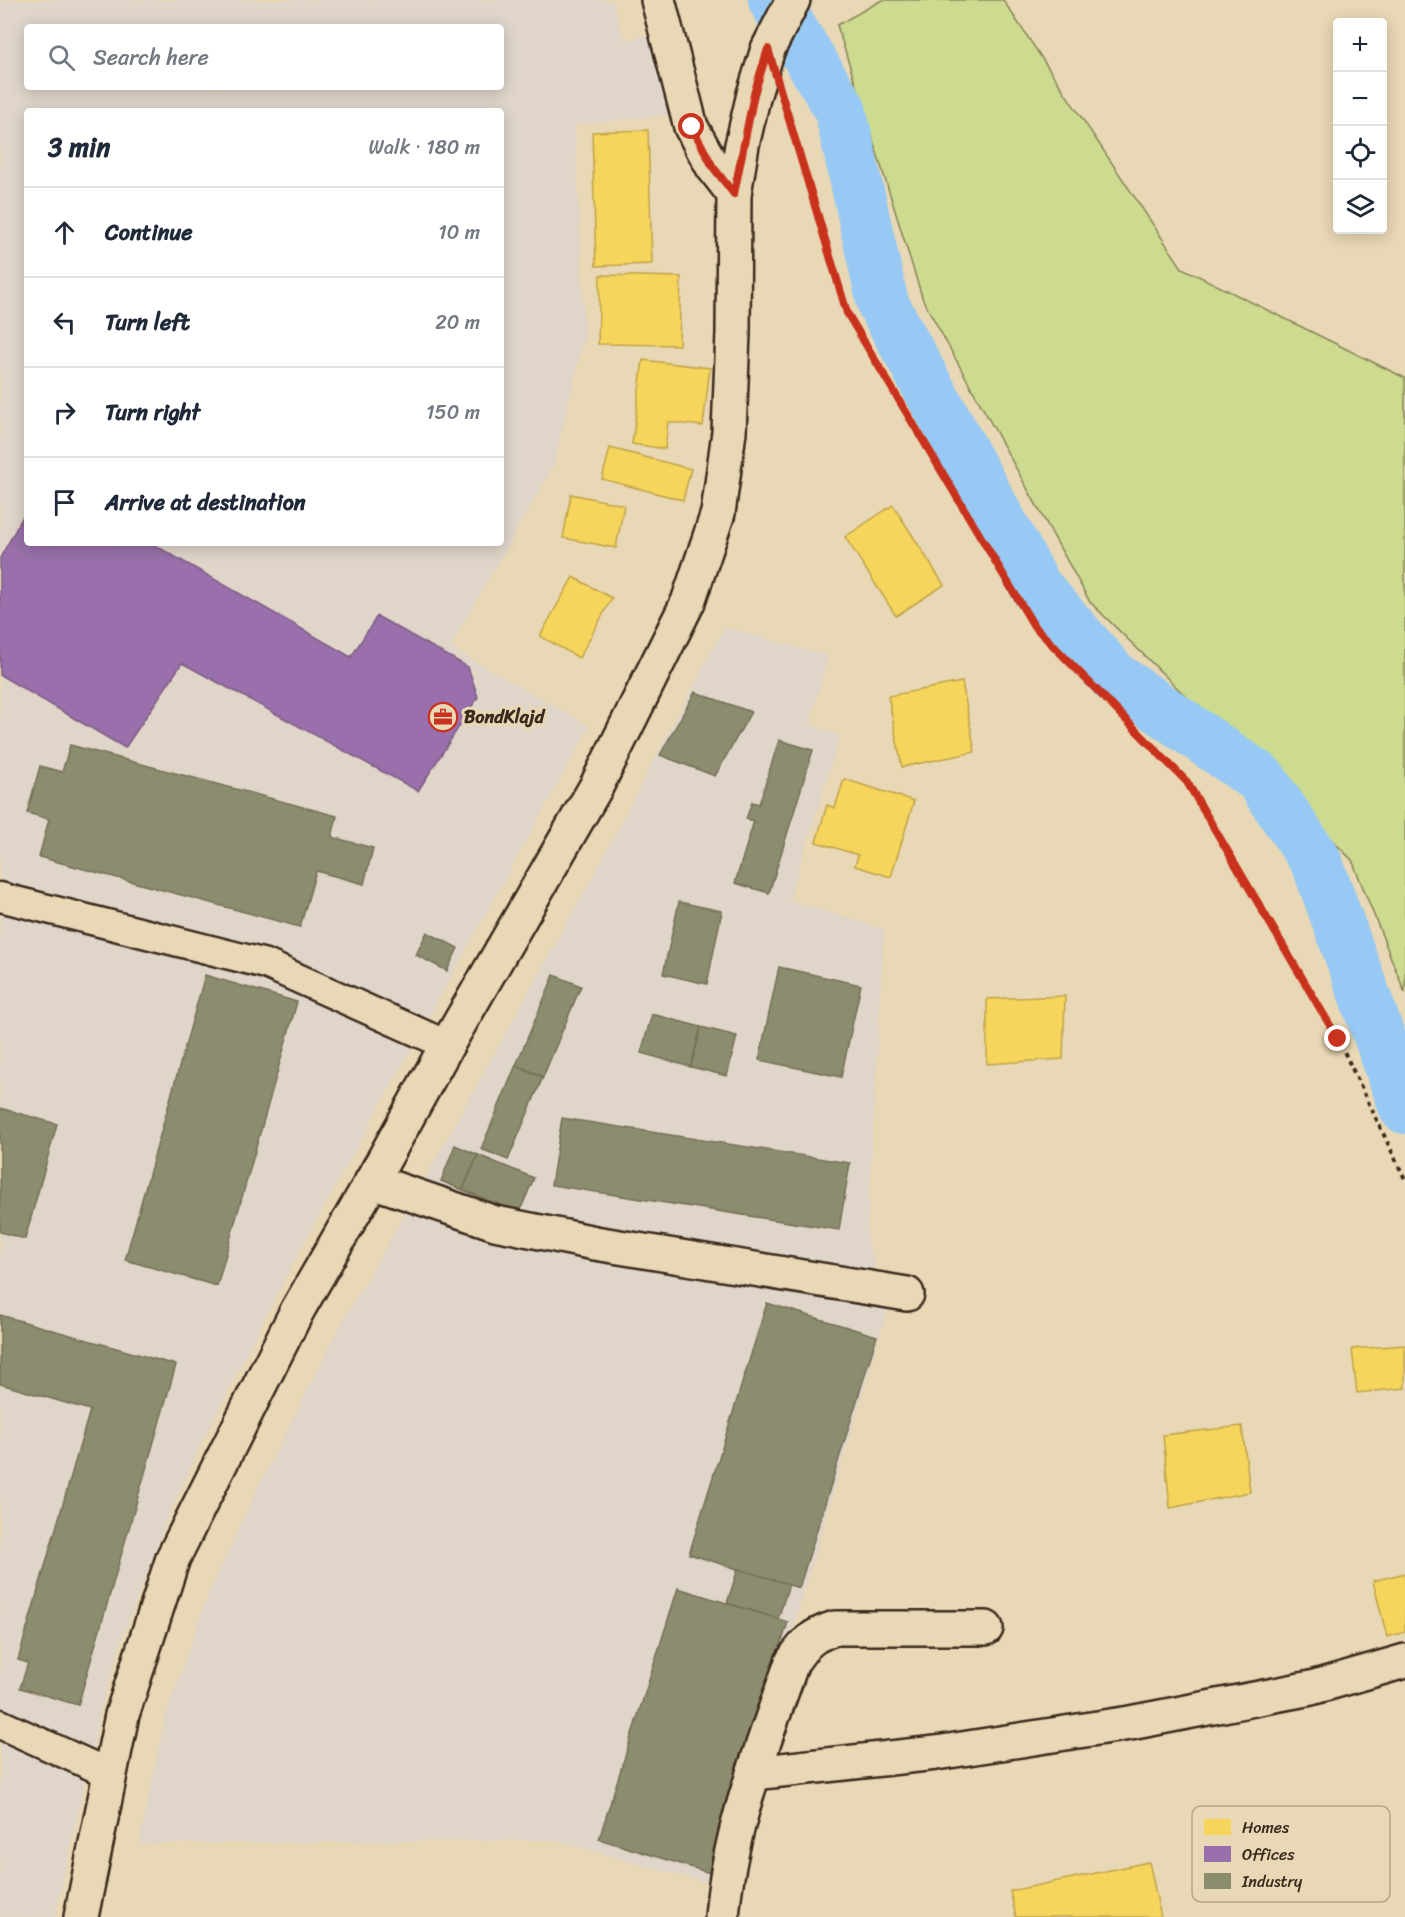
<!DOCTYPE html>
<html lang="en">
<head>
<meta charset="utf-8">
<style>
  body { margin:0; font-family:Sriracha,sans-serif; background:#f6f6f7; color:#1f2937 }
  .controls { position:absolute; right:18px; top:18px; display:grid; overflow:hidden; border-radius:6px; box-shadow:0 3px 15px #0003 }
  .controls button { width:54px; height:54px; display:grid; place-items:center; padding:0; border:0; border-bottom:2px solid #e0e1e3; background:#fff; color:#1f2937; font:30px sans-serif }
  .stop { position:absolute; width:18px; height:18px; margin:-14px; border:4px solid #c8321e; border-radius:50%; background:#fff }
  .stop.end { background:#c8321e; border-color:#fff; box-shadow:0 2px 6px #0008 }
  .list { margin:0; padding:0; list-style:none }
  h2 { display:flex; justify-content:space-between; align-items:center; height:78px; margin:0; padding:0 24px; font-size:26px }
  h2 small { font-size:20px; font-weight:400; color:#747a83 }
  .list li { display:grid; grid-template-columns:39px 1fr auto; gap:18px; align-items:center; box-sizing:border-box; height:90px; padding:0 24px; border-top:2px solid #e0e1e3 }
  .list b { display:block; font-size:22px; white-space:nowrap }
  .list em { font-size:20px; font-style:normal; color:#747a83 }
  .icon { flex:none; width:33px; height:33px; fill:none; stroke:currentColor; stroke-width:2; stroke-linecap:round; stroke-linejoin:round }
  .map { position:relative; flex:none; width:1405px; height:1917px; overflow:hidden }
  .search { position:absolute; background:#fff; box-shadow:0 3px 15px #0003; left:24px; top:24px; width:480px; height:66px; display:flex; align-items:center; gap:15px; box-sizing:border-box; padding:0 21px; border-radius:6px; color:#747a83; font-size:22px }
  .panel { position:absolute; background:#fff; box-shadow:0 3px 15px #0003; left:24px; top:108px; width:480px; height:438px; border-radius:6px }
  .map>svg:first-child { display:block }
  .built { fill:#dfd5c9; fill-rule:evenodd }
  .green { fill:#ccdb8f; stroke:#848256; stroke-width:1.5 }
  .homes { fill:#f6d55c; stroke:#bea249; stroke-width:1.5 }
  .offices { fill:#9970ab; stroke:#7d5b81; stroke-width:1.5 }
  .industry { fill:#8c8c6e; stroke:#746f56; stroke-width:1.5 }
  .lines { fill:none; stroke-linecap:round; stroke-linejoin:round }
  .canal { stroke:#97c9f4; stroke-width:52 }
  .service-casing { stroke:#3b2a1e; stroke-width:33 }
  .minor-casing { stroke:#3b2a1e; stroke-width:38 }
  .secondary-casing { stroke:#3b2a1e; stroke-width:38 }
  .path { stroke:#3b2a1e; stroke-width:4; stroke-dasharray:4.5 4.5; stroke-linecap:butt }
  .service { stroke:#e9d8b5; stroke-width:28 }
  .minor { stroke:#e9d8b5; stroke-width:33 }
  .secondary { stroke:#e9d8b5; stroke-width:33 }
  .route { stroke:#c8321e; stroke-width:8 }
  .labels { text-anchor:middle; stroke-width:6; stroke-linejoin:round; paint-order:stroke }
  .poi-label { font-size:18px; font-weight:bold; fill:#3b2a1e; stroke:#e9d8b5; text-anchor:start }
  .key { fill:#e9d8b5; stroke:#b5a488; stroke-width:1.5 }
  .key-label { font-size:16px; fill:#3b2a1e }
</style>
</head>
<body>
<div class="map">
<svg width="1405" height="1917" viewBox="0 0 1405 1917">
  <rect width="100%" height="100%" fill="#e9d8b5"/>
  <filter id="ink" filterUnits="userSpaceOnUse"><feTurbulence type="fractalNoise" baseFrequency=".0167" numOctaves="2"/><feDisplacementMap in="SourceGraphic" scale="12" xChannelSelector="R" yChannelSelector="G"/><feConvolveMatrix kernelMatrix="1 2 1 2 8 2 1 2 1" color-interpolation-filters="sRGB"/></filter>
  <g filter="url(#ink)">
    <!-- built -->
    <g class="built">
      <path d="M0,0h613l11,40 31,-7 13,82 -93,10 10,210 -32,132 -103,180 140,79 -299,541 -87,171 -35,77 -44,116 -24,78 -46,208h-55zM27,27h474v60h-474zM27,111h474v432h-474z"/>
      <polygon points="724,627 828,656 810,724 840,736 789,900 884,929 867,1238 888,1308 717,1886 553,1840 139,1844 165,1717 208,1595 257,1489 340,1326 397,1228 595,872"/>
    </g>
    <!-- green -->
    <polygon class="green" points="882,0 1003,0 1182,268 1405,378 1405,993 1352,860 1090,602 923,300 837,25"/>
    <!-- homes -->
    <g class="homes">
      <polygon points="648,130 652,264 596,266 592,132"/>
      <polygon points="600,275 681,277 679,345 598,344"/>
      <polygon points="643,360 710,368 703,426 668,422 665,449 632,444"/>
      <polygon points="610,448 691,469 683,500 602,479"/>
      <polygon points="571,494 624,505 616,548 563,538"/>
      <polygon points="893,505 944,585 896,616 845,537"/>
      <polygon points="573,577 612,598 579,658 540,636"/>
      <polygon points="962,682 975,752 902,767 888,696"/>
      <polygon points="844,779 914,801 891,877 855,866 858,855 816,842 827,805 835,808"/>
      <polygon points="1065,996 1063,1059 987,1064 987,999"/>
      <polygon points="1405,1345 1405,1388 1357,1393 1352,1349"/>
      <polygon points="1242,1426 1250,1492 1170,1508 1163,1435"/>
      <polygon points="1405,1573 1405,1632 1387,1637 1373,1581"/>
      <polygon points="1149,1862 1161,1917 1016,1917 1010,1891"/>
    </g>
    <!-- offices -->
    <polygon class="offices" points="27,509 27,543 151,543 351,657 377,616 468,667 478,697 418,791 182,663 125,748 0,675 0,558"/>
    <!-- industry -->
    <g class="industry">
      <polygon points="695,692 751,712 715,776 660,755"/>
      <polygon points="779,740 813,750 769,893 735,883 754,821 746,819 752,802 759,804"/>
      <polygon points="70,745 337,816 332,837 373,848 364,884 316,871 300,927 39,857 49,819 27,813 40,766 62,772"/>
      <polygon points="679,902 722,911 707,984 663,974"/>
      <polygon points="427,932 458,948 447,971 416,955"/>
      <polygon points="779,967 861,985 841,1077 759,1060"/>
      <polygon points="205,975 297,1002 217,1286 125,1260"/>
      <polygon points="554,975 581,986 543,1077 516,1065"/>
      <polygon points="652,1014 701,1027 691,1067 641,1053"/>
      <polygon points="701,1027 737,1036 727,1076 691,1067"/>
      <polygon points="516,1065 543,1077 508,1160 481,1149"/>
      <polygon points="0,1108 57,1124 25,1239 0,1232"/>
      <polygon points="562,1118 850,1163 839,1230 551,1185"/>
      <polygon points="455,1145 478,1155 463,1190 441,1181"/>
      <polygon points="478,1155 534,1178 519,1213 463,1190"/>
      <polygon points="767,1303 877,1336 799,1588 689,1554"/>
      <polygon points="0,1315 176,1365 78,1705 20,1688 28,1663 18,1660 90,1410 0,1384"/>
      <polygon points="738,1569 789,1584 778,1619 727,1603"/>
      <polygon points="678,1588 788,1622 710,1873 599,1839"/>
    </g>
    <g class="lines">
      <!-- canal -->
      <polyline class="canal" points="774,0 840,109 883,304 1036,587 1114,677 1261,779 1317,863 1405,1108"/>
      <!-- service casing -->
      <g class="service-casing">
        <g id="service">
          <polyline points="0,897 266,964 447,1045"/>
          <polyline points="0,1724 110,1774"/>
        </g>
      </g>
      <!-- minor casing -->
      <g class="minor-casing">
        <g id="minor">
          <polyline points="658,0 691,127 713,167 734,194"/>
          <polyline points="372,1181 495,1223 595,1243 907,1294"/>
          <polyline points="753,1773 936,1753 1130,1723 1311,1688 1405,1661"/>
          <path d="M722,1917c7,-89 41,-171 70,-255 13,-19 20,-27 43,-34h151"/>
        </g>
      </g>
      <!-- secondary casing -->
      <g class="secondary-casing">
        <polyline id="secondary" points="81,1917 122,1715 173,1558 297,1311 372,1181 447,1045 596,787 688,602 718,513 729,432 733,333 734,194 742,145 754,94 768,49 793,0"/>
      </g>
      <!-- path -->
      <polyline class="path" points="792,128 847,313 1034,626 1187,781 1338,1039 1405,1179"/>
      <!-- service -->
      <use href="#service" class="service"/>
      <!-- minor -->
      <use href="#minor" class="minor"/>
      <!-- secondary -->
      <use href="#secondary" class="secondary"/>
    </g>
  </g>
  <g class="lines" filter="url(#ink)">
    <!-- route -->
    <polyline class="route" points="692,127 713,167 734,194 754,94 768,49 847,313 1034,626 1187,782 1338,1039"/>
  </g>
  <!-- icons -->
  <defs>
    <g id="office-ring" transform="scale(1.5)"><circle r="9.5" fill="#e9d8b5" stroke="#c8321e" stroke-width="1.5"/><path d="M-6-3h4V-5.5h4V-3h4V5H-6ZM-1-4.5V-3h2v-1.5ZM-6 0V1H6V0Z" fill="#c8321e"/></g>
  </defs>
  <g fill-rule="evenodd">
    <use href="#office-ring" x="443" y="717"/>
  </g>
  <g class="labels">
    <!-- poi labels -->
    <g class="poi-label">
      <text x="464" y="723">BondKlajd</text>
    </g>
  </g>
  <!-- legend -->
  <rect x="1192" y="1806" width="198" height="96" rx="9" class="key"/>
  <rect x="1204" y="1819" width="27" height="16" fill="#f6d55c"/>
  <rect x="1204" y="1846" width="27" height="16" fill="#9970ab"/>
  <rect x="1204" y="1873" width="27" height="16" fill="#8c8c6e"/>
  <g class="key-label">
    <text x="1242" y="1833">Homes</text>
    <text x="1242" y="1860">Offices</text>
    <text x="1242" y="1887">Industry</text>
  </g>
</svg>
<div class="controls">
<button>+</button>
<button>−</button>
<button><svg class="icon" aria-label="locate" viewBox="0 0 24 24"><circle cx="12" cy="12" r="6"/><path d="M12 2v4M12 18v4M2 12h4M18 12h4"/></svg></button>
<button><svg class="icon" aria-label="layers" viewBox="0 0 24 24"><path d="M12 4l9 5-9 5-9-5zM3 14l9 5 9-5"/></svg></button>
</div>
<div class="stop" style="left:692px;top:127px"></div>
<div class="stop end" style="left:1338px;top:1039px"></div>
<div class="search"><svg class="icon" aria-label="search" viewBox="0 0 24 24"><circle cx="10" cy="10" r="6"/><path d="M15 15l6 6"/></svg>Search here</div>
<section class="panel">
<h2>3 min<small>Walk · 180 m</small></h2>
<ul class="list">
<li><svg class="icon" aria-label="ahead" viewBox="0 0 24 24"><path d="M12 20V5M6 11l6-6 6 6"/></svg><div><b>Continue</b></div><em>10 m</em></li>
<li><svg class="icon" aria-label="left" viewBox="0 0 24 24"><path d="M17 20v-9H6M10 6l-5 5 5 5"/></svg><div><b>Turn left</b></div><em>20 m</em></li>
<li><svg class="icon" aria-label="right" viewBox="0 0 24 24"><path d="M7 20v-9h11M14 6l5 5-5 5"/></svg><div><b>Turn right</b></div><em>150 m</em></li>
<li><svg class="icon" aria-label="arrive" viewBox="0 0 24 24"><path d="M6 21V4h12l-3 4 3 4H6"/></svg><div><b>Arrive at destination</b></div></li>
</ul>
</section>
</div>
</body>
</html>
